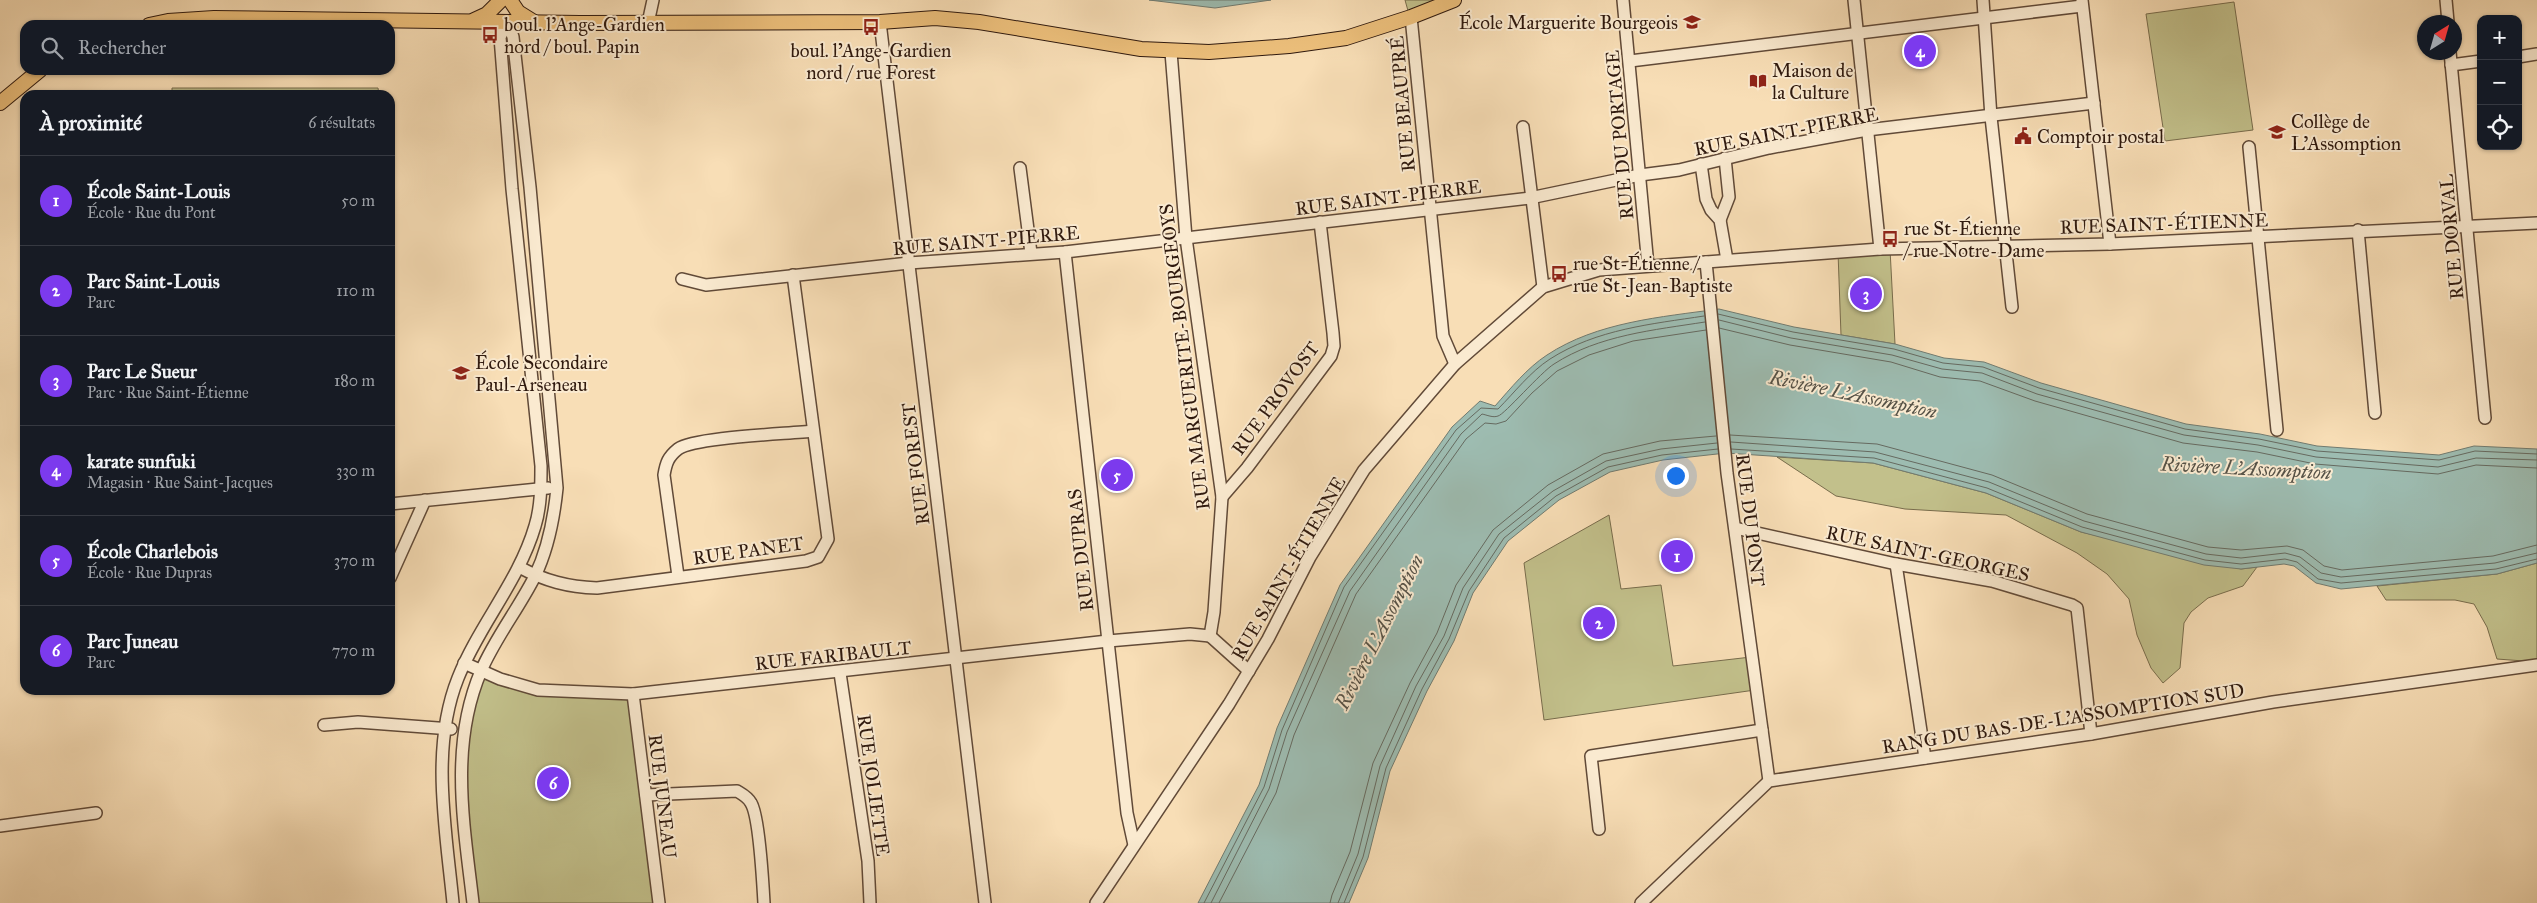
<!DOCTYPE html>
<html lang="fr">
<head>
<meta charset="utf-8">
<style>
  body { margin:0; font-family:"IM FELL Great Primer",serif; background:#20242c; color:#f1f3f6 }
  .controls { position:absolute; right:15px; top:15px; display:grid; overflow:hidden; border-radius:10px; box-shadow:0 1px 4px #0004 }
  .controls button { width:45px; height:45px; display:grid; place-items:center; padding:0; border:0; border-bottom:1px solid #363941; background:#171b24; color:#f1f3f6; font:25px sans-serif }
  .compass { position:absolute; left:2417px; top:15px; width:45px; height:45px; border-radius:50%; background:#171b24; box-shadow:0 1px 4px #0004; rotate:37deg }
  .you { position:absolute; left:1675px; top:475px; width:18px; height:18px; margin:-12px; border:4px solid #fff; border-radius:50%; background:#1a73e8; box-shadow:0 0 0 8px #1a73e833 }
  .badge { display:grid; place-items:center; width:32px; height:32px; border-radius:50%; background:#7c3aed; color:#fff; font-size:16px; font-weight:700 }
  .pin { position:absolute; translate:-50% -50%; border:2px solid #fff; box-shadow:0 1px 5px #0006 }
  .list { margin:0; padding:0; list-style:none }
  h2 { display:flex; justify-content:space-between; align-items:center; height:65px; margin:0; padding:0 20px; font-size:21px }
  h2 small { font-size:16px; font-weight:400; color:#9ea1a6 }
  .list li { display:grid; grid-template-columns:32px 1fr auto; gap:15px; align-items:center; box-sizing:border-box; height:90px; padding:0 20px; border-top:1px solid #363941 }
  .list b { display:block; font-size:19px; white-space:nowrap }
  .list p { margin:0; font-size:16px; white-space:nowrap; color:#9ea1a6 }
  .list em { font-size:16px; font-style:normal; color:#9ea1a6 }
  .icon { flex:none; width:28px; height:28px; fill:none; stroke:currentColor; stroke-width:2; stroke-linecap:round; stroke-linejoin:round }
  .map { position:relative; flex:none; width:2537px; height:903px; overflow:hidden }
  .search { position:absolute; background:#171b24; box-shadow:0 1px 4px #0004; left:20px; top:20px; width:375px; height:55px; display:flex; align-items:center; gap:12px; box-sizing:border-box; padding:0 18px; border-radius:15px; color:#9ea1a6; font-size:19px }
  .panel { position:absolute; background:#171b24; box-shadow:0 1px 4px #0004; left:20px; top:90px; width:375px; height:605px; border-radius:15px }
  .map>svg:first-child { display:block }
  .green { fill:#c2c08b; stroke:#786c4c }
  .water { fill:#9dbcb1; stroke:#717b70 }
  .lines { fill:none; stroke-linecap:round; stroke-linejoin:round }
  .shore { stroke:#666a60; stroke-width:1 }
  .minor-casing { stroke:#614a38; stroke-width:14 }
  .major-casing { stroke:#2f190e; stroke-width:16 }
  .minor { stroke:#faead0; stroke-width:11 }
  .major { stroke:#ecbf7b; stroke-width:14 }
  .labels { text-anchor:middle; stroke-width:4; stroke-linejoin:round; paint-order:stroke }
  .poi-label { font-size:19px; fill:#2f190e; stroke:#faead0; text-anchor:start }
  .street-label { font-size:19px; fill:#2f190e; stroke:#faead0 }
  .water-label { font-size:20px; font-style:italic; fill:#565247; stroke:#faead0 }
</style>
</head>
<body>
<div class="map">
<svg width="2537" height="903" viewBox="0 0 2537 903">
  <rect width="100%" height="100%" fill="#f8deb6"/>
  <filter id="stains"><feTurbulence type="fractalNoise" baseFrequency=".004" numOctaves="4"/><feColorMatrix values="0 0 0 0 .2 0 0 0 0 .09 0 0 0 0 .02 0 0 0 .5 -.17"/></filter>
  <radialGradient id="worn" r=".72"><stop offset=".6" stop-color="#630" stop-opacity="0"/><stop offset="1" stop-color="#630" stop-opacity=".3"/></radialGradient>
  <!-- green -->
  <g class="green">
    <polygon points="1405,0 1454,0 1410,18"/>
    <polygon points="2234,2 2253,130 2165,141 2146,14"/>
    <polygon points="172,88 378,88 379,95 172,95"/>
    <polygon points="1890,249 1895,344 1841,335 1838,252"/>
    <polygon points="1777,457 1873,463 1986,493 2081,532 2241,569 2257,567 2243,586 2208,598 2191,612 2184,623 2180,668 2163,683 2151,668 2137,635 2129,599 2107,574 2077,553 2006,515 1905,509 1836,496"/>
    <polygon points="1609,515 1621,589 1661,585 1673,666 1751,657 1755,690 1544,720 1524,563"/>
    <polygon points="2537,563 2537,662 2497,659 2487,627 2474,604 2455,600 2386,600 2377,586 2497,574"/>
    <polygon points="481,670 538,690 633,694 659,903 473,903 461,771"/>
  </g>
  <!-- water -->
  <g class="water">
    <polygon points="1149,0 1271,0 1215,8"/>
    <path d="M1719,309l75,18 101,17 49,14 40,4 57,21 145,41 74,10 57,12 122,9 35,-9 63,3v114l-40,11 -156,15 -25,-6 -22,-17 -10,-2 -43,5 -37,-4 -123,-33 -95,-39 -113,-30 -147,-10 -63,7 -53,12 -51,28 -51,41 -35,52 -19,48 -27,50 -37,80 -22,87 -19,45h-151l61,-118 18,-57 63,-143 112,-158 28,-26 15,5c16,-18 32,-38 52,-51 50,-33 114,-38 172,-46z"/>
  </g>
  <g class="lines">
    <!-- shore -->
    <g class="shore">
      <polyline points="1718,314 1793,332 1894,349 1943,363 1983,367 2039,388 2185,429 2259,439 2317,451 2439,460 2475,451 2537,454"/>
      <polyline points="1719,320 1791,338 1892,355 1942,369 1982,373 2037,394 2184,435 2258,445 2316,457 2438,467 2476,458 2537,460"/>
      <polyline points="1719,328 1790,345 1891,362 1940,377 1980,381 2035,401 2183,443 2257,452 2315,464 2438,474 2476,465 2537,468"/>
      <polyline points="1730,435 1877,444 1992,475 2087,514 2208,547 2241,550 2287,546 2303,550 2324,566 2342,570 2493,556 2537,545"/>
      <polyline points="1731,442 1875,452 1989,482 2084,521 2206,554 2241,558 2285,553 2300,557 2321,573 2341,577 2495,563 2537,553"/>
      <polyline points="1731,449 1874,458 1987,488 2082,527 2205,560 2241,564 2285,559 2297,562 2318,579 2341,583 2496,569 2537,559"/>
      <path d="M1204,903l60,-116 18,-57 62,-143 112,-157 25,-22 17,1c17,-17 32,-37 52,-50 47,-30 102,-35 154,-43"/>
      <path d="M1211,903l58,-114 18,-57 63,-141 111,-157 21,-20c5,1 11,4 16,2 6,-1 43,-44 56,-52 45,-29 100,-34 151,-42"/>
      <polyline points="1219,903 1276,793 1294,735 1356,594 1466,439 1485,423 1496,424 1506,421 1532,393 1557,371 1589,355 1633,341 1706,330"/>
      <polyline points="1330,903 1332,895 1350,852 1373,763 1410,683 1437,633 1456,585 1493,530 1548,485 1603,454 1660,441 1716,436"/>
      <polyline points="1338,903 1358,854 1380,766 1416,686 1444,636 1463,588 1499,534 1553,491 1606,461 1661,449 1717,443"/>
      <polyline points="1344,903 1363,857 1386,768 1422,689 1449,639 1469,591 1504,538 1556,496 1608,467 1662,455 1718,449"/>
    </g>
    <!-- minor casing -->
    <g class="minor-casing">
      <g id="minor">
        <polyline points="1623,0 1648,266"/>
        <polyline points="1854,0 1880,249"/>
        <polyline points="1983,0 1991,117 2012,307"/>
        <polyline points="2082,0 2110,244"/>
        <polyline points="2446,0 2448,22"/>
        <polyline points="1411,17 1443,336 1455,364"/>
        <polyline points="880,22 985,903"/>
        <polyline points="648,23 653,0"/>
        <polyline points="1171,52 1186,238 1222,497 1214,612 1210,636"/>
        <polyline points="2450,52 2485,418"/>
        <polyline points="2518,57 2537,54"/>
        <polyline points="1630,61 2082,6"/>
        <polyline points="2451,65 2481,61"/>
        <polyline points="1523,127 1543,287"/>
        <polyline points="2249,147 2277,430"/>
        <polyline points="1701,164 1706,199 1711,210 1720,220 1727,260"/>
        <polyline points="1020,168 1031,253"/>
        <polyline points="1720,220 1729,197 1725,158"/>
        <polyline points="2358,230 2375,413"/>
        <polyline points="1065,252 1127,813 1134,845"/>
        <polyline points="1706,262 1727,473 1769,781"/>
        <polyline points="682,279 706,285 909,263 1065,252 1530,198 1640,175 1679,170 1769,148 1867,130 2094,103"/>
        <polyline points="1222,497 1247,468 1331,356 1334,346 1333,333 1320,222"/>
        <polyline points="390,504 548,488"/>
        <polyline points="1735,528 1896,564 1992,581 2072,605 2077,608 2091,734"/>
        <polyline points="1896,564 1925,758"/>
        <path d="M519,567c26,14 49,20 78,21l209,-27 12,-4 10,-18 -35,-264"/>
        <path d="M678,576l-14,-101c2,-12 4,-18 14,-26 17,-12 109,-15 135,-18"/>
        <polyline points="390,578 425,500"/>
        <polyline points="1210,636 1249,671"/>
        <polyline points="464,663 500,679 538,690 633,694 1108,641 1190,634 1210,636"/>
        <polyline points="840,673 868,861 870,903"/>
        <polyline points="633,694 659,903"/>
        <polyline points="324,725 358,722 451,729"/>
        <path d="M646,795l91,-4c5,3 11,6 14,12 8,13 12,82 13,100"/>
        <polyline points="0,826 96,813"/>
        <polyline points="1599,829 1591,756 1762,730"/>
        <path d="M453,903c-7,-73 -23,-155 5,-225 21,-53 61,-97 77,-152 6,-19 6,-41 6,-60l-29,-277 -12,-152 8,-15"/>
        <path d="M473,903c-9,-78 -24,-157 8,-232 14,-33 38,-63 54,-95 13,-27 19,-58 22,-88l-27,-301 -17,-150 -5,-15"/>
        <polyline points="1096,903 1229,704 1268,639 1310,557 1364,470 1455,364 1543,287 1599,270 1880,249 2110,244 2537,223"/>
        <polyline points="1641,903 1769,781 2091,734 2273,702 2537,665"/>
      </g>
    </g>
    <!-- major casing -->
    <g class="major-casing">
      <g id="major">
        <polyline points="510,0 518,12 534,22"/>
        <polyline points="474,20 487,14 501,0"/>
        <polyline points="149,25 168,21 214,18 580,23 880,22 935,18 979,22 1141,49 1209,52 1289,46 1346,38 1411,17 1454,0"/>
        <polyline points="0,103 40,70"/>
      </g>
    </g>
    <!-- minor -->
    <use href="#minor" class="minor"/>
    <!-- major -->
    <use href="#major" class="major"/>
  </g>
  <!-- icons -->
  <defs>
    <g id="school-bare" transform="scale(1.35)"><path d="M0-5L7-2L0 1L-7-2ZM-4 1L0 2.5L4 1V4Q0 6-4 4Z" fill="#8f2418" stroke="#faead0" stroke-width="2.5" paint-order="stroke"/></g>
    <g id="bus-bare" transform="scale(1.35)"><path d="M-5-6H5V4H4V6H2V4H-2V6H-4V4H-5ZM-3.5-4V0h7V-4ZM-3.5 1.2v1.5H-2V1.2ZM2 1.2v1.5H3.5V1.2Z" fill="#8f2418" stroke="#faead0" stroke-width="2.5" paint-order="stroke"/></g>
    <g id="library-bare" transform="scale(1.35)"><path d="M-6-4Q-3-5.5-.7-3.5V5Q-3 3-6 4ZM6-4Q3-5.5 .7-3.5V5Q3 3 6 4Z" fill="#8f2418" stroke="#faead0" stroke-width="2.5" paint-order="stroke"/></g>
    <g id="civic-bare" transform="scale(1.35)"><path d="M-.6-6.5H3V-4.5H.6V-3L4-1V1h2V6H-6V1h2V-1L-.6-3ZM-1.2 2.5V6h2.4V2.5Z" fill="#8f2418" stroke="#faead0" stroke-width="2.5" paint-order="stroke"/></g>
  </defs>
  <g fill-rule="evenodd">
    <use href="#school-bare" x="1692" y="22"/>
    <use href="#bus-bare" x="871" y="27"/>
    <use href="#bus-bare" x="490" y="35"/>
    <use href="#library-bare" x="1758" y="81"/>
    <use href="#school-bare" x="2277" y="132"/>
    <use href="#civic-bare" x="2023" y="136"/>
    <use href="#bus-bare" x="1890" y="239"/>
    <use href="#bus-bare" x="1559" y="274"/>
    <use href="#school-bare" x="461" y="373"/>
  </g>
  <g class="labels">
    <!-- poi labels -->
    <g class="poi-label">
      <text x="1678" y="29" text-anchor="end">École Marguerite Bourgeois</text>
      <text x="504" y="31">boul. l'Ange-Gardien<tspan x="504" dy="22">nord / boul. Papin</tspan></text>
      <text x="871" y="57" text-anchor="middle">boul. l'Ange-Gardien<tspan x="871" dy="22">nord / rue Forest</tspan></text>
      <text x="1772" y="77">Maison de<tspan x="1772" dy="22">la Culture</tspan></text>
      <text x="2291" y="128">Collège de<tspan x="2291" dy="22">L'Assomption</tspan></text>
      <text x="2037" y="143">Comptoir postal</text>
      <text x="1904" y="235">rue St-Étienne<tspan x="1904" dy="22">/ rue Notre-Dame</tspan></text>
      <text x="1573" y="270">rue St-Étienne /<tspan x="1573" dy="22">rue St-Jean-Baptiste</tspan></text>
      <text x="475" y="369">École Secondaire<tspan x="475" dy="22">Paul-Arseneau</tspan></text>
    </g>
    <!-- street labels -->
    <g class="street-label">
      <text transform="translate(1402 104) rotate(-95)" y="7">RUE BEAUPRÉ</text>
      <text transform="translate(1786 131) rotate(-11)" y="7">RUE SAINT-PIERRE</text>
      <text transform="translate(1619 135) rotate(-95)" y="7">RUE DU PORTAGE</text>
      <text transform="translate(1388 197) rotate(-7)" y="7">RUE SAINT-PIERRE</text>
      <text transform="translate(2164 223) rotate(-2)" y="7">RUE SAINT-ÉTIENNE</text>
      <text transform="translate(2451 237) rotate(-95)" y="7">RUE DORVAL</text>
      <text transform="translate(986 240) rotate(-5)" y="7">RUE SAINT-PIERRE</text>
      <text transform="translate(1184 357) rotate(-97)" y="7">RUE MARGUERITE-BOURGEOYS</text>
      <text transform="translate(1275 398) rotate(-54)" y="7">RUE PROVOST</text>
      <text transform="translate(915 464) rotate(-97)" y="7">RUE FOREST</text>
      <text transform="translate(1751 520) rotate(83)" y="7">RUE DU PONT</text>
      <text transform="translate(748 550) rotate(-8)" y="7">RUE PANET</text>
      <text transform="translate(1080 550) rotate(-96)" y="7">RUE DUPRAS</text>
      <text transform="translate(1928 553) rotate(12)" y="7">RUE SAINT-GEORGES</text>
      <text transform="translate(1288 568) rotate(-60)" y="7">RUE SAINT-ÉTIENNE</text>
      <text transform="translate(833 655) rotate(-6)" y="7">RUE FARIBAULT</text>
      <text transform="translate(2063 718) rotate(-9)" y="7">RANG DU BAS-DE-L'ASSOMPTION SUD</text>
      <text transform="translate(874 785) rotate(82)" y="7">RUE JOLIETTE</text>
      <text transform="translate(663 796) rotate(83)" y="7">RUE JUNEAU</text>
    </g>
    <!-- water labels -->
    <g class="water-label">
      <text transform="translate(1853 394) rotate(12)" y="7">Rivière L'Assomption</text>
      <text transform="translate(2246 468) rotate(3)" y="7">Rivière L'Assomption</text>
      <text transform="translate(1379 632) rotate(-63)" y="7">Rivière L'Assomption</text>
    </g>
  </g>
  <rect width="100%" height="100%" filter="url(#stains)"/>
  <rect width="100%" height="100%" fill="url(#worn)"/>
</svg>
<div class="controls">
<button>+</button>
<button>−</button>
<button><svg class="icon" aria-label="locate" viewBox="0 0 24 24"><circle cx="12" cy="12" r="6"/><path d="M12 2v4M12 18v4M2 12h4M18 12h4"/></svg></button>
</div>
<svg class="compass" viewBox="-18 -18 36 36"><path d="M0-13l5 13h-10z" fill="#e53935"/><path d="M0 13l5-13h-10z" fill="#9ea1a6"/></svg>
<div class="you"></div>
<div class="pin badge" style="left:1677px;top:556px">1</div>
<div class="pin badge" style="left:1599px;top:623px">2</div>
<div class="pin badge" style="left:1866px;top:294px">3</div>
<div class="pin badge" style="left:1920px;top:51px">4</div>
<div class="pin badge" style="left:1117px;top:475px">5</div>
<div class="pin badge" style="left:553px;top:783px">6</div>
<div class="search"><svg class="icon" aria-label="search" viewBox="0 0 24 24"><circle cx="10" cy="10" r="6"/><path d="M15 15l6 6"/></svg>Rechercher</div>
<section class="panel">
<h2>À proximité<small>6 résultats</small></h2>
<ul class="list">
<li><span class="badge">1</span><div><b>École Saint-Louis</b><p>École · Rue du Pont</p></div><em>50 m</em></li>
<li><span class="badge">2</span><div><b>Parc Saint-Louis</b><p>Parc</p></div><em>110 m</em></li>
<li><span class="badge">3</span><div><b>Parc Le Sueur</b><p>Parc · Rue Saint-Étienne</p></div><em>180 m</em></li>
<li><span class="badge">4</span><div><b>karate sunfuki</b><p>Magasin · Rue Saint-Jacques</p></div><em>330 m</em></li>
<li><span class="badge">5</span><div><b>École Charlebois</b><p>École · Rue Dupras</p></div><em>370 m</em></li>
<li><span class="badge">6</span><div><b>Parc Juneau</b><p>Parc</p></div><em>770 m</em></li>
</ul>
</section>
</div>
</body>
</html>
